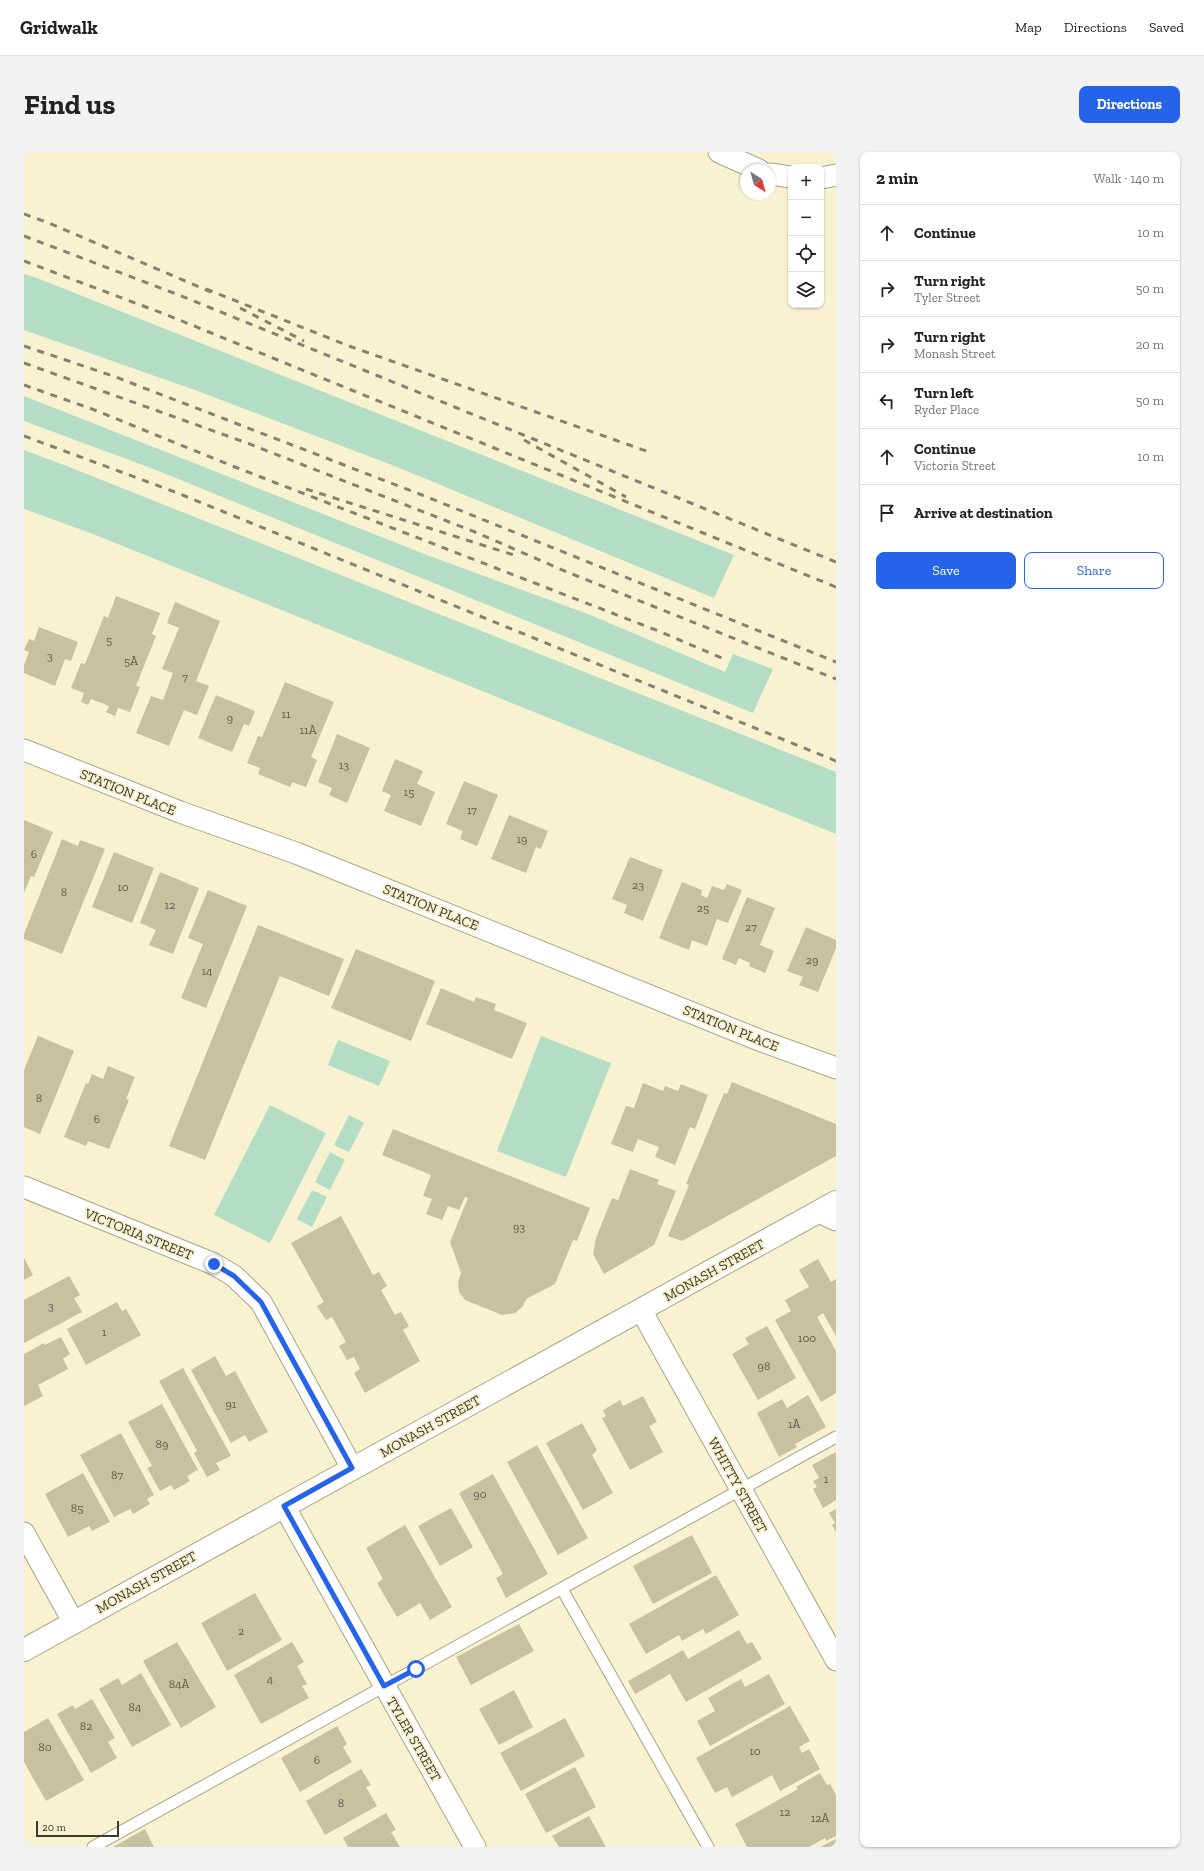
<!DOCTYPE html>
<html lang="en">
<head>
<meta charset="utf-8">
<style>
  body { margin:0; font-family:"Zilla Slab",serif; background:#f2f2f2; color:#222 }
  .controls { position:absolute; right:12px; top:12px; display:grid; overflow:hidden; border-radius:8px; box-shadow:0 1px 3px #0004 }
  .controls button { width:36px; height:36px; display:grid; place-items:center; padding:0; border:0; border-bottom:1px solid #e0e0e0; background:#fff; color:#222; font:20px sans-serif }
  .compass { position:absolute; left:716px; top:12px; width:36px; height:36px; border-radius:50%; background:#fff; box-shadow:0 1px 3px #0004; rotate:143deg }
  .scale { position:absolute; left:12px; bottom:10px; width:83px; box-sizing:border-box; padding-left:4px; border:2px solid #3d3a2d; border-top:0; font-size:11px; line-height:14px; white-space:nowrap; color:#3d3a2d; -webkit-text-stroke:3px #f8f2d0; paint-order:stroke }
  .stop { position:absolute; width:12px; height:12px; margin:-9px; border:3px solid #2563eb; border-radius:50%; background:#fff }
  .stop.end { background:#2563eb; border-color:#fff; box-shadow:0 1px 4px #0008 }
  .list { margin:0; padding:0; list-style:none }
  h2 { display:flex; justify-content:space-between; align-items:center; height:52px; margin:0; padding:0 16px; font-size:17px }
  h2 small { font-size:13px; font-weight:400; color:#767676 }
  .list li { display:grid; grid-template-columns:26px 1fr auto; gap:12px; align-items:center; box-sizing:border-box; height:56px; padding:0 16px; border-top:1px solid #e0e0e0 }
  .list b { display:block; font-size:15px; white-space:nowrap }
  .list p { margin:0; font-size:13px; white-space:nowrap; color:#767676 }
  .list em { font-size:13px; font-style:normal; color:#767676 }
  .actions { display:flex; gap:8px; padding:12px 16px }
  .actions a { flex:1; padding:9px 0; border:1px solid #2563eb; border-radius:8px; text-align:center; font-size:14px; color:#2563eb }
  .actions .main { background:#2563eb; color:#fff }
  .icon { flex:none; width:22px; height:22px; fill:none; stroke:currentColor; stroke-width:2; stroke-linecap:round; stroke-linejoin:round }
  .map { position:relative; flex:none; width:812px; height:1695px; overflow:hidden; border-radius:8px }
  header { display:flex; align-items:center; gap:24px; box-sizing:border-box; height:56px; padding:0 20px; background:#fff; border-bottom:1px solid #e0e0e0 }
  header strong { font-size:19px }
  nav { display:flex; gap:22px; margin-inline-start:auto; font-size:14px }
  .intro { display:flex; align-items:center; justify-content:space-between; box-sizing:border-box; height:96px; padding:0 24px }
  h1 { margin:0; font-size:28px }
  .button { padding:10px 18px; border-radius:8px; background:#2563eb; color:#fff; font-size:14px; font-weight:700 }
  main { display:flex; gap:24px; padding:0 24px }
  aside { flex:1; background:#fff; border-radius:8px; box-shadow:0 1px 3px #0004 }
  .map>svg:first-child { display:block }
  .green { fill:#b4ddc5 }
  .building { fill:#c7c1a0 }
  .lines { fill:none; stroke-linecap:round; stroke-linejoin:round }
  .lane-casing { stroke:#aaa484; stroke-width:13 }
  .street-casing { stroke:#aaa484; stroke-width:23 }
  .secondary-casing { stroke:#aaa484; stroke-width:24 }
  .lane { stroke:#fff; stroke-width:11 }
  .street { stroke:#fff; stroke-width:21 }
  .secondary { stroke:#fff; stroke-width:22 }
  .rail { stroke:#86816c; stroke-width:3; stroke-dasharray:7 7; stroke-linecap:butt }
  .route { stroke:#2563eb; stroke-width:5 }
  .labels { text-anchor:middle; stroke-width:4; stroke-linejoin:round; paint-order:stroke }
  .number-label { font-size:12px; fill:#605c4a }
  .street-label { font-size:14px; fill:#3d3a2d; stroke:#f8f2d0 }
</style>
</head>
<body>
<header>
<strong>Gridwalk</strong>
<nav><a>Map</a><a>Directions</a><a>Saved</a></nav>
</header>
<div class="intro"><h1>Find us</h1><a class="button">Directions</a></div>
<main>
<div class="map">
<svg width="812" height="1695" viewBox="0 0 812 1695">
  <rect width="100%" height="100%" fill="#f8f2d0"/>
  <!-- green -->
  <g class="green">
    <polygon points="0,122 13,126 710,403 690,446 373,315 171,238 0,178"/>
    <polygon points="0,244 403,403 564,462 701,520 709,502 749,517 729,561 132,318 0,269"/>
    <polygon points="0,298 40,313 812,620 812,682 69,382 0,357"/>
    <polygon points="517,884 587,911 542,1025 473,999"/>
    <polygon points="314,888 366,909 355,934 304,913"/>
    <polygon points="246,953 302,981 246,1091 190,1063"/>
    <polygon points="325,963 340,971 325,1000 310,993"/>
    <polygon points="306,1000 321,1008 306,1038 291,1030"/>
    <polygon points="288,1038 303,1045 288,1075 273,1067"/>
  </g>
  <!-- building -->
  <g class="building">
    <polygon points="92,444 136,461 128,482 132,484 112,534 116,535 106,560 94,556 91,564 82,560 85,554 67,547 64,553 57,550 60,541 47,536 57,511 61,512 80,464 84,466"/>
    <polygon points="151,450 196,469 172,529 185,534 173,563 160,558 145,594 112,581 127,544 139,548 149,521 138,517 155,476 143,471"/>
    <polygon points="15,475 54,490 47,509 41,507 31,534 0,521 0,513 5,500 0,498 5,487 10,489"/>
    <polygon points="261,530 310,550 287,605 293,608 282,635 268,630 266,635 234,622 236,616 223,611 234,584 238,585"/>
    <polygon points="192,543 231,559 225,574 220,572 208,600 174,586"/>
    <polygon points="313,582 346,596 323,651 305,643 308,636 294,630"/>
    <polygon points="371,607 399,619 393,632 411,640 397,674 360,659 367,643 358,639"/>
    <polygon points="440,629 474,643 453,694 436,687 439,679 422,672"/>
    <polygon points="485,663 524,679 517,697 512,695 502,721 467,707"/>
    <polygon points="0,668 29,680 10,725 7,724 0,741"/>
    <polygon points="38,687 54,694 56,688 81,697 38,802 0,787 0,782"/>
    <polygon points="90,700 130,716 108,771 68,755"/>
    <polygon points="606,705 639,718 619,769 600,761 603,753 588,747"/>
    <polygon points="136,720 175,736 149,802 125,793 132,778 116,771"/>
    <polygon points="658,730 678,738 677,743 683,746 688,734 700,738 703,732 718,738 704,771 693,767 683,794 668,788 665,798 635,786"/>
    <polygon points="184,738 223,754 182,856 157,846 179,792 164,786"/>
    <polygon points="723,745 751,756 736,793 750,799 741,821 725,814 726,811 715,806 712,813 698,807"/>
    <polygon points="234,773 320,807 305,844 256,824 181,1008 145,994"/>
    <polygon points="782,775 812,788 812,796 794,840 775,833 779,825 763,819"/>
    <polygon points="332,797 411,829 387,889 307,856"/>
    <polygon points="417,836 450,850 452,845 472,852 470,858 503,871 488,907 402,872"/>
    <polygon points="14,884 50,899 16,982 0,975 0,918"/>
    <polygon points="84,914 111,925 102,947 105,948 85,997 64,989 62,994 40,985 62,931 64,932 68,922 79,927"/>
    <polygon points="708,930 812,972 812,1004 658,1089 644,1084 665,1033 662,1032 700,941 703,942"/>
    <polygon points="619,931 639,939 641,934 654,939 657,932 684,943 671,977 666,975 651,1013 631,1005 635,995 614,987 609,1000 587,992 602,954 610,956"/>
    <polygon points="369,977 566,1056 553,1089 549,1088 531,1132 502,1147 499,1154 491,1161 478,1163 441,1148 435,1140 434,1130 437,1121 426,1090 444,1046 441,1045 435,1058 424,1054 418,1068 402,1062 408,1047 399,1044 407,1023 358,1003"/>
    <polygon points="606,1017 635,1028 633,1032 652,1039 630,1093 580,1122 569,1102 572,1086 588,1046 594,1048"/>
    <polygon points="317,1064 349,1123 355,1120 363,1134 357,1138 371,1163 377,1160 385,1174 379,1178 396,1209 341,1241 330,1221 336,1217 330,1205 323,1208 315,1194 322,1190 308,1165 302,1168 293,1154 300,1150 267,1091"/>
    <polygon points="0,1106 9,1123 0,1128"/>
    <polygon points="794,1107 807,1130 812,1127 812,1184 799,1161 793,1165 812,1199 812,1241 797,1250 751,1168 767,1159 761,1148 785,1135 775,1118"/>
    <polygon points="45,1124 56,1143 50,1146 58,1160 0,1191 0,1148"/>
    <polygon points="93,1150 98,1159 102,1157 117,1183 62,1213 43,1177"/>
    <polygon points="743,1174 772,1226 734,1248 708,1202 725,1192 721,1186"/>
    <polygon points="37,1185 46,1202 39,1207 44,1217 14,1233 19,1244 0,1254 0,1202 20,1191 21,1193"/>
    <polygon points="191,1204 202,1224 211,1219 244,1280 225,1290 221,1283 207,1291 167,1218"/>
    <polygon points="159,1216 207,1304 192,1311 196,1318 183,1325 170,1301 173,1299 135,1229"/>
    <polygon points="784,1243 802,1275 771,1292 773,1295 755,1305 733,1261 758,1247 763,1256"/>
    <polygon points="619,1244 633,1270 625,1274 639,1300 606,1318 578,1266 582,1264 579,1258 596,1248 599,1254"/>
    <polygon points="138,1252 174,1318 163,1324 166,1329 150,1338 147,1333 136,1339 123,1316 128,1314 104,1270"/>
    <polygon points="558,1271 573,1298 568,1303 589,1341 559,1358 522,1291"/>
    <polygon points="97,1281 130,1343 123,1347 126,1352 109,1362 106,1357 90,1365 56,1303"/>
    <polygon points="513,1293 564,1386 534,1403 483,1310"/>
    <polygon points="812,1300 812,1348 799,1356 789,1337 793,1335 789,1329 795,1326 788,1313"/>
    <polygon points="59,1321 86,1370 68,1379 65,1374 44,1385 21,1342"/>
    <polygon points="469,1322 524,1422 482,1446 472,1426 479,1422 435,1341"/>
    <polygon points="427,1356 449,1395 416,1414 394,1374"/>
    <polygon points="812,1357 812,1380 808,1373 811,1371 805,1361"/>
    <polygon points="381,1373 428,1455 406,1468 396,1451 373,1465 353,1431 359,1427 342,1396"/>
    <polygon points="668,1383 688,1421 629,1452 609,1414"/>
    <polygon points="692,1423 715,1463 682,1482 679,1477 658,1489 655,1483 622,1502 605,1472"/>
    <polygon points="231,1441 258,1488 203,1519 177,1471"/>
    <polygon points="495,1472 510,1499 447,1533 432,1505"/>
    <polygon points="715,1478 723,1492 728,1490 738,1507 662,1550 646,1522 611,1542 604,1529 659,1498 664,1507"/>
    <polygon points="153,1490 192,1555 157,1576 119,1509"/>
    <polygon points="268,1490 280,1510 273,1514 283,1532 278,1534 285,1546 237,1572 210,1523"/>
    <polygon points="117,1521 147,1573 108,1595 75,1537 94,1526 98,1533"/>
    <polygon points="745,1522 761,1552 686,1594 673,1569 691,1559 684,1546 717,1527 721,1535"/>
    <polygon points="490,1538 509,1575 475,1593 455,1557"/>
    <polygon points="68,1547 91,1586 84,1590 93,1606 67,1621 33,1562 49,1553 51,1557"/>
    <polygon points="766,1554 786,1589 775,1595 778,1601 785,1597 796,1617 756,1639 748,1623 708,1645 703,1635 691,1641 672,1606"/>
    <polygon points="24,1566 60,1628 22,1649 0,1610 0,1580"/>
    <polygon points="541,1566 561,1604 497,1639 476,1601"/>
    <polygon points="313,1574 323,1592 319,1595 328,1610 276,1640 257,1606"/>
    <polygon points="551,1615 572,1655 522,1681 501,1642"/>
    <polygon points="337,1617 347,1633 342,1635 353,1654 301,1683 282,1649"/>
    <polygon points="796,1621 803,1633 806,1632 812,1643 812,1684 802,1689 801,1686 785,1695 723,1695 711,1672 774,1637 772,1635"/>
    <polygon points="362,1661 372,1678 367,1680 376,1695 324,1695 319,1686"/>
    <polygon points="565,1664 582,1695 535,1695 528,1684"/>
    <polygon points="121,1677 130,1695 89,1695"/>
    <polygon points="812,1687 812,1695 796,1695"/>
  </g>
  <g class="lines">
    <!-- lane casing -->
    <g class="lane-casing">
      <g id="lane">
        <polyline points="538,1437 684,1695"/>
        <polyline points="69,1695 812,1285"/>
      </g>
    </g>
    <!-- street casing -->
    <g class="street-casing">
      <g id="street">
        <polyline points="695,0 735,18"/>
        <polyline points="746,22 767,25"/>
        <polyline points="797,26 812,23"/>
        <polyline points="0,598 156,660 272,701 735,888 812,916"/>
        <polyline points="0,1035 190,1112 210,1124 237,1150 328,1316"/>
        <polyline points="795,1060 812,1068"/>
        <polyline points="617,1158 812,1508"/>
        <polyline points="260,1354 451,1695"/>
        <polyline points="0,1381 50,1471"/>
      </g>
    </g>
    <!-- secondary casing -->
    <g class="secondary-casing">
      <polyline id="secondary" points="0,1498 812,1050"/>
    </g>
    <!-- lane -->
    <use href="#lane" class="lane"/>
    <!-- street -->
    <use href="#street" class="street"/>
    <!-- secondary -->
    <use href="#secondary" class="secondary"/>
    <!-- rail -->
    <g class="rail">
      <polyline points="0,62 25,71 187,140"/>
      <polyline points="0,84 155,143 812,410"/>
      <polyline points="0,109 143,163 812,435"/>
      <polyline points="182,137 325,194 628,301"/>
      <polyline points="216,156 280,189"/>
      <polyline points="0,194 89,224 398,343 812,510"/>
      <polyline points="0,211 223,291 451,380 543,420 812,527"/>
      <polyline points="0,233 68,257 211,315 637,480 698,506"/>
      <polyline points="0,284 151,340 812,609"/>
      <polyline points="500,288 602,345"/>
      <polyline points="282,337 493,404"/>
    </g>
  </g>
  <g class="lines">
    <!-- route -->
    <polyline class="route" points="190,1112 210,1124 237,1150 328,1316 260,1354 360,1534 392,1517"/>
  </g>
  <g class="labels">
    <!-- number labels -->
    <g class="number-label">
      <text x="85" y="492">5</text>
      <text x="26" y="508">3</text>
      <text x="107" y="513">5A</text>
      <text x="161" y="529">7</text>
      <text x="262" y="566">11</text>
      <text x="206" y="570">9</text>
      <text x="284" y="582">11A</text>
      <text x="320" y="617">13</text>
      <text x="385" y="644">15</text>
      <text x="448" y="662">17</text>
      <text x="498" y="691">19</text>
      <text x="10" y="706">6</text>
      <text x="614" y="737">23</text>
      <text x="99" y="739">10</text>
      <text x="40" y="744">8</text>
      <text x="146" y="757">12</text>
      <text x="679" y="760">25</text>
      <text x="727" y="779">27</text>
      <text x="788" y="812">29</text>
      <text x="183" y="823">14</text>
      <text x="15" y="950">8</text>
      <text x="73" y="971">6</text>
      <text x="495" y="1079">93</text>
      <text x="27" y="1158">3</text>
      <text x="80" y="1184">1</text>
      <text x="783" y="1190">100</text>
      <text x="740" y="1218">98</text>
      <text x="207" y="1256">91</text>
      <text x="770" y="1276">1A</text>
      <text x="138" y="1296">89</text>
      <text x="93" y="1327">87</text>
      <text x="802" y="1331">1</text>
      <text x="456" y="1346">90</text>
      <text x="53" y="1360">85</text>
      <text x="217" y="1483">2</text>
      <text x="246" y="1531">4</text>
      <text x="155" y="1536">84A</text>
      <text x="111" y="1559">84</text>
      <text x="62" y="1578">82</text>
      <text x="21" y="1599">80</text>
      <text x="731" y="1603">10</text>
      <text x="293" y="1612">6</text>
      <text x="317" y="1655">8</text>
      <text x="761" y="1664">12</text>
      <text x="796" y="1670">12A</text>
    </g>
    <!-- street labels -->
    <g class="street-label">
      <text transform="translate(104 640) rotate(22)" y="5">STATION PLACE</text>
      <text transform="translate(407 755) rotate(22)" y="5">STATION PLACE</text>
      <text transform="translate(707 876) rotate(22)" y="5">STATION PLACE</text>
      <text transform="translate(115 1082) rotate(22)" y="5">VICTORIA STREET</text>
      <text transform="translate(690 1118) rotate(-29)" y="5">MONASH STREET</text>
      <text transform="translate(406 1274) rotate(-29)" y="5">MONASH STREET</text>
      <text transform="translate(714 1333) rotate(61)" y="5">WHITTY STREET</text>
      <text transform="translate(122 1430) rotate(-29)" y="5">MONASH STREET</text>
      <text transform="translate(390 1587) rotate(60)" y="5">TYLER STREET</text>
    </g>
  </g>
</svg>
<div class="controls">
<button>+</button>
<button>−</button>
<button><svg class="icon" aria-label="locate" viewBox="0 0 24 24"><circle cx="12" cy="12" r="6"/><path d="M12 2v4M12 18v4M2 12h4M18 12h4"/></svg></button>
<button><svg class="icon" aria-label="layers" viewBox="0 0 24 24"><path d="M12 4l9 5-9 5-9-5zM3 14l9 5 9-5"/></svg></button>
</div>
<svg class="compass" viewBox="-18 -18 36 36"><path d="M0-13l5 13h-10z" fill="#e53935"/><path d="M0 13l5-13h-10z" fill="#767676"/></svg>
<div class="scale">20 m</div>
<div class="stop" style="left:392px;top:1517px"></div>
<div class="stop end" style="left:190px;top:1112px"></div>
</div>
<aside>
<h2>2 min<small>Walk · 140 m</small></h2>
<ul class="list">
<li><svg class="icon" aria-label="ahead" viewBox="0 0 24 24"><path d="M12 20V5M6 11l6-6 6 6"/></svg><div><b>Continue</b></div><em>10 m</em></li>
<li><svg class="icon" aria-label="right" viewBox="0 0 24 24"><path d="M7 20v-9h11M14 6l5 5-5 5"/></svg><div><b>Turn right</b><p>Tyler Street</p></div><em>50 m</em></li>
<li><svg class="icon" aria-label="right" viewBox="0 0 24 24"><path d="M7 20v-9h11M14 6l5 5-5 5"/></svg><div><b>Turn right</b><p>Monash Street</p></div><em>20 m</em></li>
<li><svg class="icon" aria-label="left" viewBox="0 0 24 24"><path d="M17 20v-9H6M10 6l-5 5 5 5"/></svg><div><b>Turn left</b><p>Ryder Place</p></div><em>50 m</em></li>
<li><svg class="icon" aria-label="ahead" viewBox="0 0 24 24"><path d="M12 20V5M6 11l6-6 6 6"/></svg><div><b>Continue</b><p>Victoria Street</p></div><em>10 m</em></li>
<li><svg class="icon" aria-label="arrive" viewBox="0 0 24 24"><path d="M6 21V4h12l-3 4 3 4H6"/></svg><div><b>Arrive at destination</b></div></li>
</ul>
<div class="actions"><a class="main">Save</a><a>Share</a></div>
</aside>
</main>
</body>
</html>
